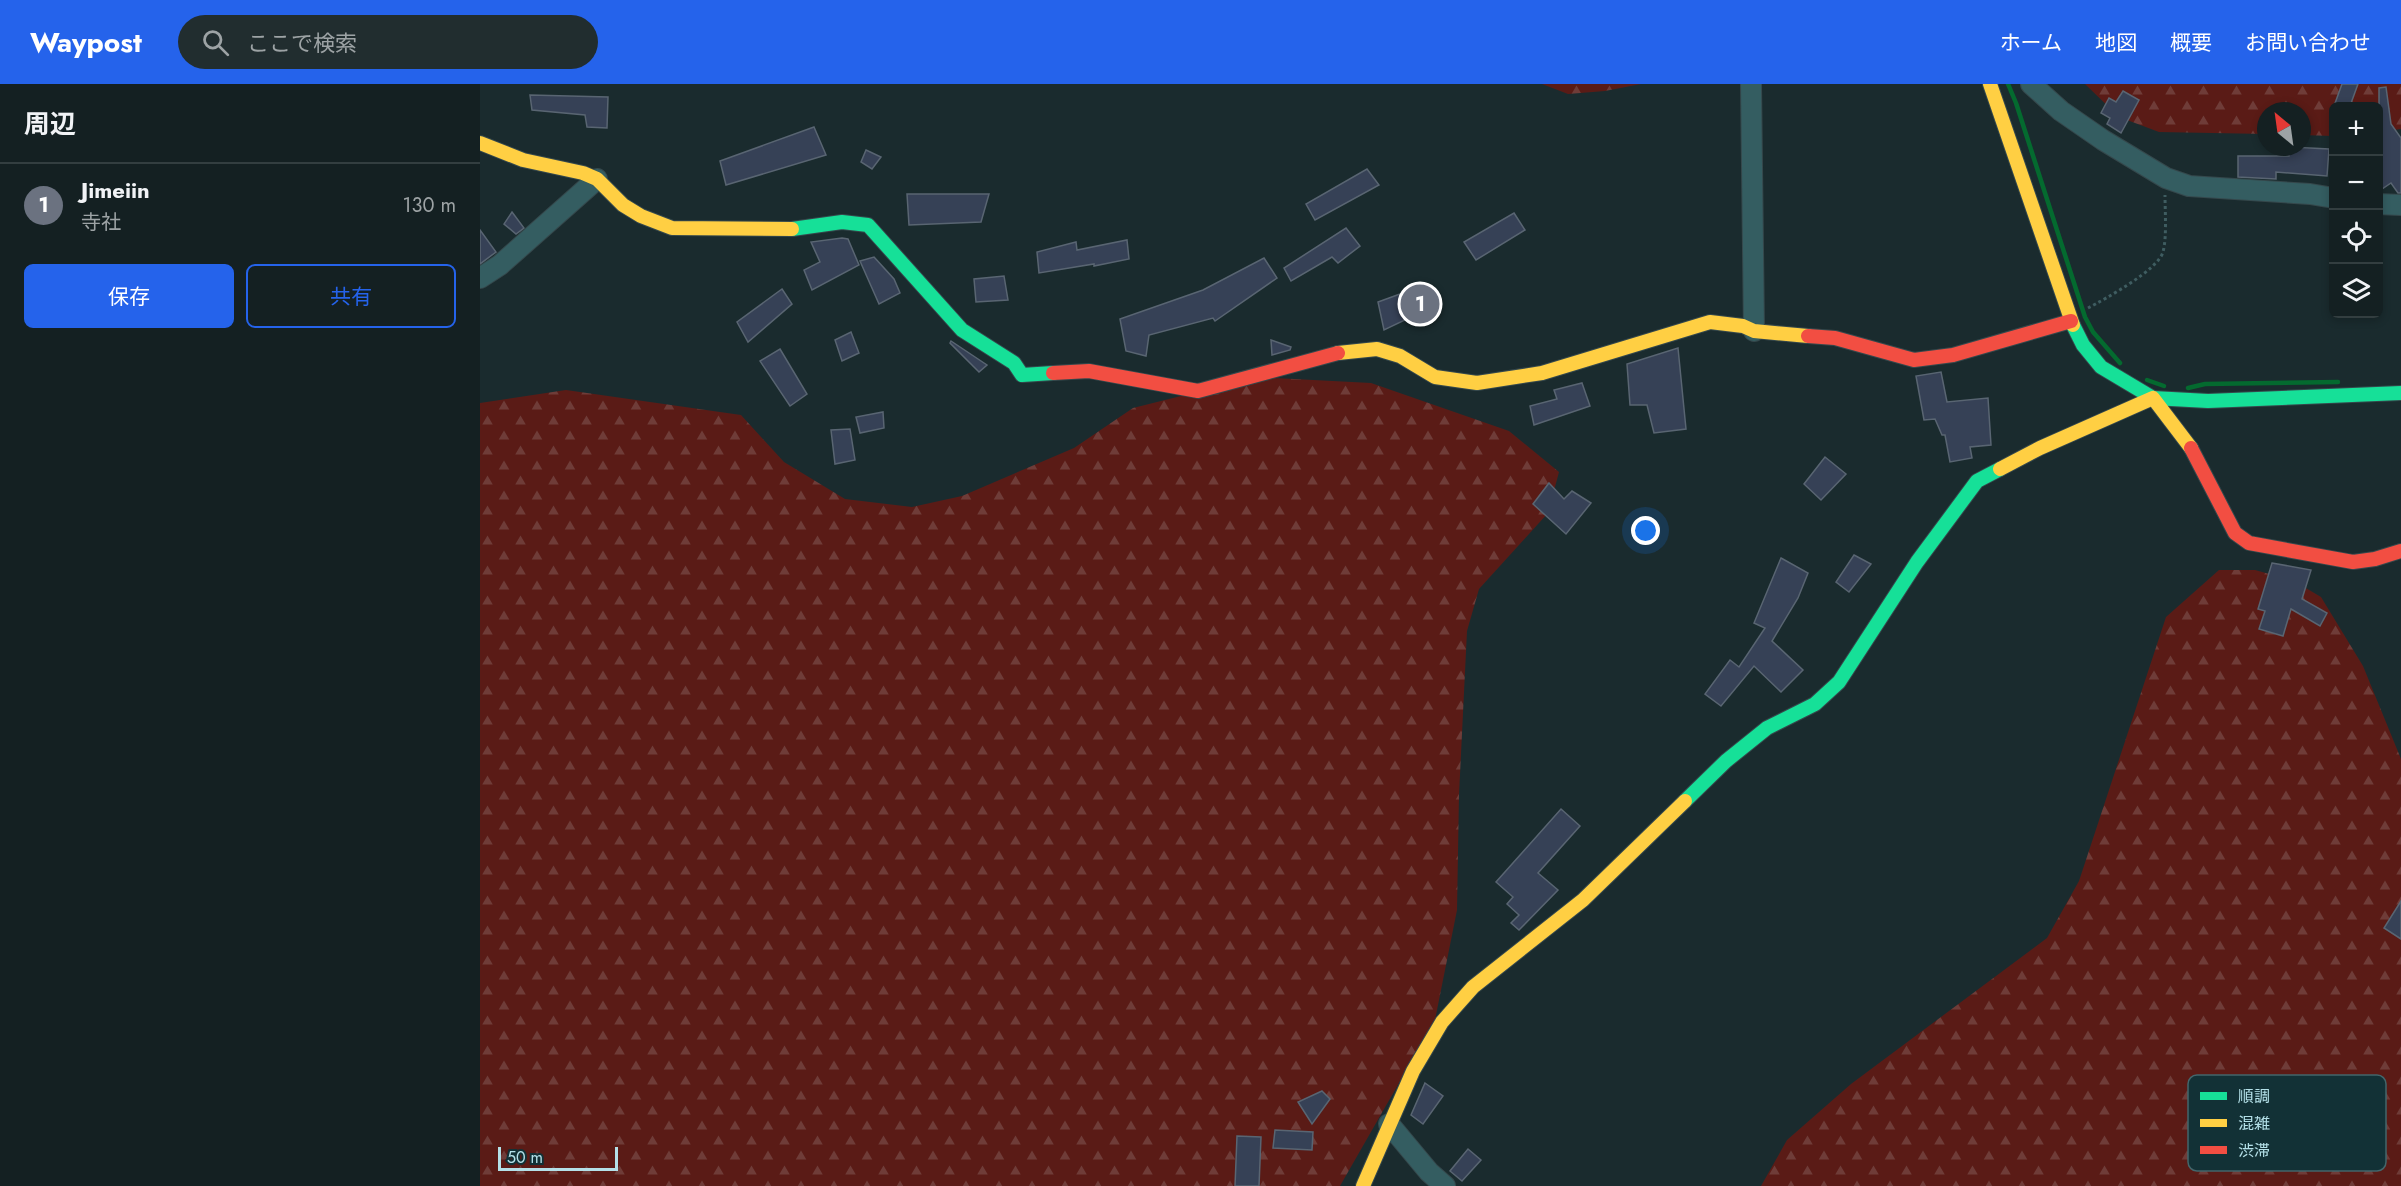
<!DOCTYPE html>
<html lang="ja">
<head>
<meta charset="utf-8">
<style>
  body { margin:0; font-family:Jost,"Noto Sans JP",sans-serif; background:#212d2f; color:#f1f3f6 }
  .controls { position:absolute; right:18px; top:18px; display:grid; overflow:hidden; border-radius:9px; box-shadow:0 3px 9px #0003 }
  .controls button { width:54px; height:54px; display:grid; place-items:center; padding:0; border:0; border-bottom:2px solid #333e40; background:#142022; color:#f1f3f6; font:30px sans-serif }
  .compass { position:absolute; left:1777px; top:18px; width:54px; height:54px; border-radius:50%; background:#142022; box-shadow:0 3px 9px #0003; rotate:331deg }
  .scale { position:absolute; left:18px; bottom:15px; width:120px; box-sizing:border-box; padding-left:6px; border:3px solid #b4e0e8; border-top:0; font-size:16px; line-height:21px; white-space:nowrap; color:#b4e0e8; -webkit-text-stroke:4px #123136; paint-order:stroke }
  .you { position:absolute; left:1166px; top:447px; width:21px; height:21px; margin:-15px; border:4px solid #fff; border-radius:50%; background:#1a73e8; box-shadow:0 0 0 9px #1a73e833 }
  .badge { display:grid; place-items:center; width:39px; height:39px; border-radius:50%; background:#2563eb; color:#fff; font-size:20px; font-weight:700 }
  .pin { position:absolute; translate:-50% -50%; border:3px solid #fff; box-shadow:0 2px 6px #0006 }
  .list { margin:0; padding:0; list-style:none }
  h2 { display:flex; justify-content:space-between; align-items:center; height:78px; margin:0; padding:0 24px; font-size:26px }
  h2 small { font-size:20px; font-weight:400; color:#9da3a5 }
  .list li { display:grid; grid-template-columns:39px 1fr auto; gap:18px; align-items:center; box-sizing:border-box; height:84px; padding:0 24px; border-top:2px solid #333e40 }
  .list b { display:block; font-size:22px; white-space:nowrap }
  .list p { margin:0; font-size:20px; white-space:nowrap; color:#9da3a5 }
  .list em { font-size:20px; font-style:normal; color:#9da3a5 }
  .actions { display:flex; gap:12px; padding:18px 24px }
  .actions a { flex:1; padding:14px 0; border:2px solid #2563eb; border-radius:9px; text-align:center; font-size:21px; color:#2563eb }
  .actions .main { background:#2563eb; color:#fff }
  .icon { flex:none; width:33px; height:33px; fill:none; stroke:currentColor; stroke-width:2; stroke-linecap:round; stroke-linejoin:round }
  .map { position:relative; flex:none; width:1921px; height:1102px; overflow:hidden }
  header { display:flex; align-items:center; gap:36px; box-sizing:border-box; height:84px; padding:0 30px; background:#2563eb; color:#fff }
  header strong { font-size:28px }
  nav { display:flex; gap:33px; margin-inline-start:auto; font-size:21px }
  .search { width:420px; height:54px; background:#212d2f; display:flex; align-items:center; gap:15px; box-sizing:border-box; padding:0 21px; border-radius:33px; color:#9da3a5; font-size:22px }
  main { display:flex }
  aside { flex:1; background:#142022 }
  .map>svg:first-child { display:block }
  .forest { fill:url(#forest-firs) }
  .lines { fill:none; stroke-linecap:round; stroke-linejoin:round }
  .stream { stroke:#046a2f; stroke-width:4.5 }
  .building { fill:#364156; stroke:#596572; stroke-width:1.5 }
  .street-casing { stroke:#35484c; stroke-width:22 }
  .fast-casing { stroke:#35484c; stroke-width:16 }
  .slow-casing { stroke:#35484c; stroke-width:16 }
  .jam-casing { stroke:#35484c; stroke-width:16 }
  .path { stroke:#3f5d61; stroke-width:3; stroke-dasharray:3 3; stroke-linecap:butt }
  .street { stroke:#345d61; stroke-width:20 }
  .fast { stroke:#16e098; stroke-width:14 }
  .slow { stroke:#ffcf43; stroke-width:14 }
  .jam { stroke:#f24e42; stroke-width:14 }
  .key { fill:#123136; stroke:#43666b; stroke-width:1.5 }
  .key-label { font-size:16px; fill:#b4e0e8 }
</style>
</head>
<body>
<header>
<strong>Waypost</strong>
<div class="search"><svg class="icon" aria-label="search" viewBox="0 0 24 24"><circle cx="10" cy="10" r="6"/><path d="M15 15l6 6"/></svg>ここで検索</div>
<nav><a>ホーム</a><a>地図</a><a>概要</a><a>お問い合わせ</a></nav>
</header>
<main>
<aside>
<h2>周辺<small></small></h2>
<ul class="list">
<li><span class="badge" style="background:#6b7280">1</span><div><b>Jimeiin</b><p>寺社</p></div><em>130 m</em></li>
</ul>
<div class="actions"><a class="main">保存</a><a>共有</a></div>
</aside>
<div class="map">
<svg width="1921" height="1102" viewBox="0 0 1921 1102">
  <defs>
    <pattern id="forest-firs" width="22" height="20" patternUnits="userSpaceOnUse" patternTransform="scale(1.5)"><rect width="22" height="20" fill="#5a1b16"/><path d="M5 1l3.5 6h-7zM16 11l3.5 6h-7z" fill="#6f3c38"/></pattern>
  </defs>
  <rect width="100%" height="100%" fill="#1a2b2e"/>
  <!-- forest -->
  <g class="forest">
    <polygon points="1062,0 1161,0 1125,7 1088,10"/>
    <polygon points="1605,0 1921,0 1921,45 1899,48 1898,22 1854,22 1853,52 1822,51 1822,27 1786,27 1786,50 1679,48 1639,33"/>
    <polygon points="777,293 891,299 1029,347 1079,388 1068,429 999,505 987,547 979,711 977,826 955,936 860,1102 0,1102 0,319 86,306 261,331 304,378 365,415 432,423 482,412 594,364 653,324"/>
    <polygon points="1739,486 1775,486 1814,497 1841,513 1883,582 1921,675 1921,1102 1281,1102 1307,1056 1371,1000 1567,854 1599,797 1686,533"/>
  </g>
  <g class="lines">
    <!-- stream -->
    <g class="stream">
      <polyline points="1528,0 1536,19 1605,233 1613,248 1640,279"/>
      <polyline points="1667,296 1684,302"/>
      <polyline points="1708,304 1725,300 1858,298"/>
    </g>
  </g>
  <!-- building -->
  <g class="building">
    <polygon points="1862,0 1878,0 1870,22 1854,22"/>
    <polygon points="1906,3 1911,40 1921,54 1921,109 1918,109 1911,99 1899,107 1899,4"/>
    <polygon points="1643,7 1659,16 1641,49 1627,40 1630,34 1621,29 1629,14 1636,18"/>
    <polygon points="50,11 128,13 127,44 107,43 105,31 52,26"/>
    <polygon points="334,43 346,71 246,101 240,77"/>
    <polygon points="1810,63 1849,65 1847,92 1796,88 1796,95 1758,93 1758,72 1809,72"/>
    <polygon points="386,66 401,73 392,85 381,78"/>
    <polygon points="887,85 899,101 835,136 826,120"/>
    <polygon points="427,110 509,110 501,138 429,141"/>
    <polygon points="32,128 44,144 36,150 24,140"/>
    <polygon points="1034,129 1045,146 996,176 984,158"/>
    <polygon points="866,144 880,162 858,179 852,173 811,197 804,184"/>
    <polygon points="0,146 16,168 0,180"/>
    <polygon points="362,154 368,155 379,181 332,206 324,186 340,178 331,158"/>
    <polygon points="647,156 649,175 614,182 614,180 559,189 557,168 596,158 597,166"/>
    <polygon points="394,173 414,195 420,209 399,220 380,177"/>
    <polygon points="784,174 797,194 735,237 733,234 669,251 666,272 646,267 640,235 723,206"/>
    <polygon points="524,192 528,216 496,218 494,195"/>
    <polygon points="942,202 951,214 945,218 948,225 904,246 898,218"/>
    <polygon points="302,205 312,220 268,258 257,238"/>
    <polygon points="371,248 379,269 362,277 355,256"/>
    <polygon points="791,256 811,263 810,266 792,271"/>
    <polygon points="471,257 507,281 499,288 470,259"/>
    <polygon points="1198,264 1206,345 1174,349 1167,321 1150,321 1147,280"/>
    <polygon points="300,265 327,310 310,322 280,277"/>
    <polygon points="1461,288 1467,318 1508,314 1511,361 1490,363 1492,374 1470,378 1465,351 1462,351 1455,335 1444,336 1436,292"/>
    <polygon points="1102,299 1110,322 1054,341 1050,322 1077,315 1074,306"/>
    <polygon points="403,328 404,344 380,349 376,333"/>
    <polygon points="370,345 375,376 355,380 351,346"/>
    <polygon points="1345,373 1366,390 1341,416 1324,400"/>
    <polygon points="1069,399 1084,415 1092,407 1111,419 1086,450 1053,420"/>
    <polygon points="1374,471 1391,480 1369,508 1356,498"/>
    <polygon points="1301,474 1328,489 1318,514 1292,557 1323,586 1301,608 1274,582 1241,622 1225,610 1250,576 1259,583 1285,544 1274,539"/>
    <polygon points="1792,479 1831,486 1822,515 1847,529 1840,542 1811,525 1803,552 1779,545 1785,527 1778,525"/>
    <polygon points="1081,725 1100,742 1058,789 1078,806 1039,846 1031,839 1039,831 1027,820 1033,813 1016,798"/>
    <polygon points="1921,817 1921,855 1904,844"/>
    <polygon points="945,999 963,1012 943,1040 931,1031"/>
    <polygon points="842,1007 850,1015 832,1040 818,1018"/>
    <polygon points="795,1046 833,1048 832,1066 793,1064"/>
    <polygon points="757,1052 781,1053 779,1102 755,1102"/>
    <polygon points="988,1065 1001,1076 982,1097 970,1087"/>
  </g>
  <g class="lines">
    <!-- street casing -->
    <g class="street-casing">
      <g id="street">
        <polyline points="1271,0 1274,247"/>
        <polyline points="1551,0 1581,27 1623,56 1686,94 1709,102 1830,110 1854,114"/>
        <polyline points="1898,120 1921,121"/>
        <polyline points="0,194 20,181 117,95"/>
        <polyline points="909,1040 949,1088 965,1102"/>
      </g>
    </g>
    <!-- fast casing -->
    <g class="fast-casing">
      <g id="fast">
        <polyline points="312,145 362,138 388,141 482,246 534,279 542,291 573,289"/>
        <polyline points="1593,241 1603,261 1621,283 1673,314 1728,317 1921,309"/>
        <polyline points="1205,717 1246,677 1287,644 1335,620 1359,598 1437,478 1497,397 1520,385"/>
      </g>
    </g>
    <!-- slow casing -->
    <g class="slow-casing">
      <g id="slow">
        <polyline points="1510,0 1593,241"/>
        <polyline points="0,59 43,76 103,89 117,95 143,121 161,132 192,144 312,145"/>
        <polyline points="858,269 897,265 920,272 955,293 997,299 1062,289 1230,238 1263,242 1274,247 1328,252"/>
        <polyline points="1520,385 1560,364 1673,314 1711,364"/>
        <polyline points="883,1102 933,987 962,938 993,903 1103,816 1205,717"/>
      </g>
    </g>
    <!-- jam casing -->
    <g class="jam-casing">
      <g id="jam">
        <polyline points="1328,252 1355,254 1434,276 1473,271 1591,237"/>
        <polyline points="573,289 609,287 718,307 858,269"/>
        <polyline points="1711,364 1755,449 1769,459 1873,478 1895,475 1921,467"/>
      </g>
    </g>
    <!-- path -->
    <path class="path" d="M1608,224c17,-9 70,-38 75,-56 4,-15 2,-41 2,-57"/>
    <!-- street -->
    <use href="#street" class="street"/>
    <!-- fast -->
    <use href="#fast" class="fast"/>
    <!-- slow -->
    <use href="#slow" class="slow"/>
    <!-- jam -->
    <use href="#jam" class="jam"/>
  </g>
  <!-- legend -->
  <rect x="1708" y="991" width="198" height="96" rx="9" class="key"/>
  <rect x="1720" y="1008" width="27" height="8" fill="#16e098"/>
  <rect x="1720" y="1035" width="27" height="8" fill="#ffcf43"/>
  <rect x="1720" y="1062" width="27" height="8" fill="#f24e42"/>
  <g class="key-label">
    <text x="1758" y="1018">順調</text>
    <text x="1758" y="1045">混雑</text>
    <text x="1758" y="1072">渋滞</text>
  </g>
</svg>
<div class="controls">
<button>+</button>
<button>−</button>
<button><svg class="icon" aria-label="locate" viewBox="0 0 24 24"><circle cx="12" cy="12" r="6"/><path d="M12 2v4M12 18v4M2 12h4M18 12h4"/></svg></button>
<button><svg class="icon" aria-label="layers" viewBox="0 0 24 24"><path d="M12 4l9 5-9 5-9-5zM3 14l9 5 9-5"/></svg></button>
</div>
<svg class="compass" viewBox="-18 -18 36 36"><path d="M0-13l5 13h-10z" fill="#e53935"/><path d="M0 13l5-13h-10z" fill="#9da3a5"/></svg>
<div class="scale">50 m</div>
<div class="you"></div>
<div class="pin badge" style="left:940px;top:220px;background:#6b7280">1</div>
</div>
</main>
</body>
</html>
